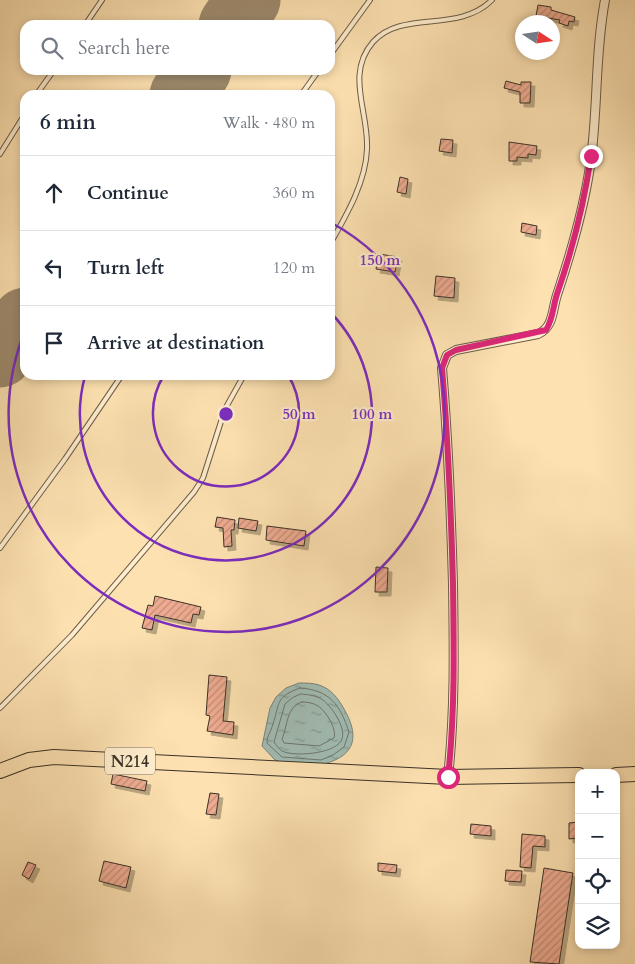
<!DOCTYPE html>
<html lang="en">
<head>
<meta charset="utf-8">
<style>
  body { margin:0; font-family:Cardo,serif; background:#f6f6f7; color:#1f2937 }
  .controls { position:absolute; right:15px; bottom:15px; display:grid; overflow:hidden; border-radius:10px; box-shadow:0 2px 8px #0003 }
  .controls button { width:45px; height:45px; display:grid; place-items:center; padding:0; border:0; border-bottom:1px solid #e0e1e3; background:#fff; color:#1f2937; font:25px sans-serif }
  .compass { position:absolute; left:515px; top:15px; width:45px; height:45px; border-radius:50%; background:#fff; box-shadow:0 2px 8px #0003; rotate:102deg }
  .stop { position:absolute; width:15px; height:15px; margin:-11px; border:4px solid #db2777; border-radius:50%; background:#fff }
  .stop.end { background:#db2777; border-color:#fff; box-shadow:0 1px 5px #0008 }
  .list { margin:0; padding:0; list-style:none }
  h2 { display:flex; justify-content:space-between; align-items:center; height:65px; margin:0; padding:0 20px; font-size:21px }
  h2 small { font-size:16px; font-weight:400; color:#747a83 }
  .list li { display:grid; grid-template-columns:32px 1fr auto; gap:15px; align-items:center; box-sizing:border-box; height:75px; padding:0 20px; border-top:1px solid #e0e1e3 }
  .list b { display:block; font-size:19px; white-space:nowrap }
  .list em { font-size:16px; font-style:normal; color:#747a83 }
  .icon { flex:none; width:28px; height:28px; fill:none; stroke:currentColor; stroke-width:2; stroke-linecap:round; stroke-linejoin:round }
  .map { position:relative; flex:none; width:635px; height:964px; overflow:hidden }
  .search { position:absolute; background:#fff; box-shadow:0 2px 8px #0003; left:20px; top:20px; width:315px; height:55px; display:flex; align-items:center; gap:12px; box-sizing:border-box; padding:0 18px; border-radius:15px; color:#747a83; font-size:19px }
  .panel { position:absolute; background:#fff; box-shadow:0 2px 8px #0003; left:20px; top:90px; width:315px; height:290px; border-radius:15px }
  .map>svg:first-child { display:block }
  .water { fill:url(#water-ripples); stroke:#78847b }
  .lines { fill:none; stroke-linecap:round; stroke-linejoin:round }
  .shore { stroke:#6e766d; stroke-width:1 }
  .runway { stroke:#9c896c; stroke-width:65 }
  .building { fill:url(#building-hatch); stroke:#3a3127; filter:url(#shadow) }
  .lane-casing { stroke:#6b5d4a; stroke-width:6 }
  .street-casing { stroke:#6b5d4a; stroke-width:10 }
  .highway-casing { stroke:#3a3127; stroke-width:16 }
  .lane { stroke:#feeccc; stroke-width:4 }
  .street { stroke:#feeccc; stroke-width:8 }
  .highway { stroke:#fde1b1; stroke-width:14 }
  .route { stroke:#db2777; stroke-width:6 }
  .ring { fill:none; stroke:#7b2cbf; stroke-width:2.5 }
  .labels { text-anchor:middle; stroke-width:4.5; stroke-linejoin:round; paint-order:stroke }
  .shield { fill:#feeccc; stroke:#756958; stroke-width:1 }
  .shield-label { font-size:16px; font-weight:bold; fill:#3a3127 }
  .centre { fill:#7b2cbf; stroke:#feeccc; stroke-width:2.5 }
  .ring-label { font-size:15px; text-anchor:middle; font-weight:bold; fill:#7b2cbf; stroke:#feeccc; stroke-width:4.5; stroke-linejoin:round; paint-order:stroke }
</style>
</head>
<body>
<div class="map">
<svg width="635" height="964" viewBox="0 0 635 964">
  <defs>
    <pattern id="water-ripples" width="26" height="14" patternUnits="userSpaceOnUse" patternTransform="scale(1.25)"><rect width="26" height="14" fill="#a1bcb3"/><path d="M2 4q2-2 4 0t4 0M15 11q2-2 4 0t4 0" fill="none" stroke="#849992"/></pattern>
    <pattern id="building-hatch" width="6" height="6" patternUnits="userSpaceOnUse" patternTransform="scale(1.25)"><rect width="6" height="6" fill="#eeab91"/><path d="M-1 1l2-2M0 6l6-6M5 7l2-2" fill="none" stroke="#c28c76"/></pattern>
    <filter id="shadow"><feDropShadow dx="4" dy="4" stdDeviation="0" flood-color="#0004"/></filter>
  </defs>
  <rect width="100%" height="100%" fill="#fde1b1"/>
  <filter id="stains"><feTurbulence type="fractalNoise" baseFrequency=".004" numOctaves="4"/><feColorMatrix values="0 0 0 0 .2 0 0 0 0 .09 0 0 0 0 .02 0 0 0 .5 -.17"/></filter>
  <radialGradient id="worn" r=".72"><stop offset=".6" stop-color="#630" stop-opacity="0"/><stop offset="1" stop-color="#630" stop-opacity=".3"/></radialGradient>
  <!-- water -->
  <path class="water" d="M299,683c7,0 14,0 20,2 12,4 19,13 25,24 15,26 13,46 -20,55 -12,4 -30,-1 -43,-2l-6,-2 -13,-14 8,-38 6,-11 10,-9z"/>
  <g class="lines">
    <!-- shore -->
    <g class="shore">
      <path d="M300,688c30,2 40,17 49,44l-5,15 -11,8 -12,5 -39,-3 -15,-14c0,-7 4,-12 6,-19 7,-21 2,-27 27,-36z"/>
      <path d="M301,694c8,1 15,1 22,6 9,7 25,30 18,41 -8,13 -47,16 -59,10 -3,-2 -6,-6 -8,-9l11,-38 7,-6z"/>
      <path d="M302,702c6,0 11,1 16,4 8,5 19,23 16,32l-15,8 -35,-3 -2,-4c6,-14 4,-32 20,-37z"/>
    </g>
    <!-- runway -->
    <g class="runway">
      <polyline points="231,25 248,0"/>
      <polyline points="182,95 199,70"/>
      <polyline points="0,355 25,320"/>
    </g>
  </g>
  <!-- building -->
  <g class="building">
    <polygon points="538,5 551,7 551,10 575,17 574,22 569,21 568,26 559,23 560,20 536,16"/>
    <polygon points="506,81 521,85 521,82 531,82 530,103 520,103 520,92 504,88"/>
    <polygon points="441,139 453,140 452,153 439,151"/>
    <polygon points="509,142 537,146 536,155 528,154 528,158 517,157 517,161 509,161"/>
    <polygon points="400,177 408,179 406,194 397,192"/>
    <polygon points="522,223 537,226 536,235 521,232"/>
    <polygon points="379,254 398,257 395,272 376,269"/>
    <polygon points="436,276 455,278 454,298 434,296"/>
    <polygon points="217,517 235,520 234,530 231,530 232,546 224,547 223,528 215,527"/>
    <polygon points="239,518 258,521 256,531 238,528"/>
    <polygon points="267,526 306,531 304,546 266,540"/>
    <polygon points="376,567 388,568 387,592 375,592"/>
    <polygon points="155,596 201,607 199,615 193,614 191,623 155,615 152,630 142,628 148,605 153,606"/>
    <polygon points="209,675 227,677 223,721 234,722 233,735 207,731 210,716 206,715"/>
    <polygon points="113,774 147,781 145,791 111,784"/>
    <polygon points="210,793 219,794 216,815 206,814"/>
    <polygon points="579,822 579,838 569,839 569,823"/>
    <polygon points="471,824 491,826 491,836 470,834"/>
    <polygon points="522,834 545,836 545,847 533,846 531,868 520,867"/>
    <polygon points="104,861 131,867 126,888 99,881"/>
    <polygon points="28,862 36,865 29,879 22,875"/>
    <polygon points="378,863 397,865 396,873 378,871"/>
    <polygon points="544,868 573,873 559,964 530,962"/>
    <polygon points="506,870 522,871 521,882 505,881"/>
  </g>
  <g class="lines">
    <!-- lane casing -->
    <g class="lane-casing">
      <g id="lane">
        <polyline points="85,25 102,0"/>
        <polyline points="330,55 370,0"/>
        <polyline points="36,95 54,70"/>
        <polyline points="301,95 319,70"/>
        <polyline points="0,154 25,114"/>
        <path d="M330,244c16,-28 36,-62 37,-95 2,-37 -22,-75 6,-107 29,-33 85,-8 119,-42"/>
        <polyline points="0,548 65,459 122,375"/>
        <polyline points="0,708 72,635 194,492 203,478 225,409 244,375"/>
      </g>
    </g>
    <!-- street casing -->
    <g class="street-casing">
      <path id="street" d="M448,777c7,-64 6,-128 5,-193 -2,-73 -5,-144 -11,-216l5,-13 9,-5 82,-16c16,-7 14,-24 19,-39 15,-45 28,-89 34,-136 7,-53 4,-106 14,-159"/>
    </g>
    <!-- highway casing -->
    <g class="highway-casing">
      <g id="highway">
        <polyline points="0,771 29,760 54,757 448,777 579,775"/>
        <polyline points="616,775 635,774"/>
      </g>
    </g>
    <!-- lane -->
    <use href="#lane" class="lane"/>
    <!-- street -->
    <use href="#street" class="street"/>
    <!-- highway -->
    <use href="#highway" class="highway"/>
  </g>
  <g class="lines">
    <!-- route -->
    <path class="route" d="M448,777c7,-64 6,-128 5,-193 -2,-73 -5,-144 -11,-216l5,-13 9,-5 90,-20c7,-11 7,-24 11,-36 16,-46 27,-90 34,-138"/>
  </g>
  <!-- distance rings -->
  <g class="ring">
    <path d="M288 375A73 73 0 1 1 164 375"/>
    <path d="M330 312A146 146 0 1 1 85 376"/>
    <path d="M330 222A218 218 0 1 1 25 331"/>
  </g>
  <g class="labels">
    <!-- shield labels -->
    <rect class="shield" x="105" y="747.5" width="50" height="27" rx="4"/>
    <g class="shield-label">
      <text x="130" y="767">N214</text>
    </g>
  </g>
  <circle cx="226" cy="414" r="8" class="centre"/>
  <g class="ring-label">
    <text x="380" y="265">150 m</text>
    <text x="299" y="419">50 m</text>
    <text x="372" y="419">100 m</text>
  </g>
  <rect width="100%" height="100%" filter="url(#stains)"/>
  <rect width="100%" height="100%" fill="url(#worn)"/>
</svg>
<div class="controls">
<button>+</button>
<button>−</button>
<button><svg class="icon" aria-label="locate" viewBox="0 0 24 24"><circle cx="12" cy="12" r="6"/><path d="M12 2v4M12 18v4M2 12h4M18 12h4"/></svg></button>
<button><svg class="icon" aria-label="layers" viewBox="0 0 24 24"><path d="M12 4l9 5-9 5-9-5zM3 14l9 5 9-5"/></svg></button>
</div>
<svg class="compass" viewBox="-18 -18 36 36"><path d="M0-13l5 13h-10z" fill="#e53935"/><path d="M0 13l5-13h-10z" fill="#747a83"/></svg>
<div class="stop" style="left:448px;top:777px"></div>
<div class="stop end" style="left:591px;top:156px"></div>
<div class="search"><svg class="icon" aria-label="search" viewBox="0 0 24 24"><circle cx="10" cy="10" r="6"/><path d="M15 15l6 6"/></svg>Search here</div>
<section class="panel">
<h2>6 min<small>Walk · 480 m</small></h2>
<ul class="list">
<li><svg class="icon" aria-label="ahead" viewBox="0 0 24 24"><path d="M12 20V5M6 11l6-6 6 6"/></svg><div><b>Continue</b></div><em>360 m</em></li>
<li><svg class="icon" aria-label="left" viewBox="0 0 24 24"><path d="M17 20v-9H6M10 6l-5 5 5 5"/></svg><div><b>Turn left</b></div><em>120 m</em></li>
<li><svg class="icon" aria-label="arrive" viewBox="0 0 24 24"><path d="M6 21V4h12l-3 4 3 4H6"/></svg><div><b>Arrive at destination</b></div></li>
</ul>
</section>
</div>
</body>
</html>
